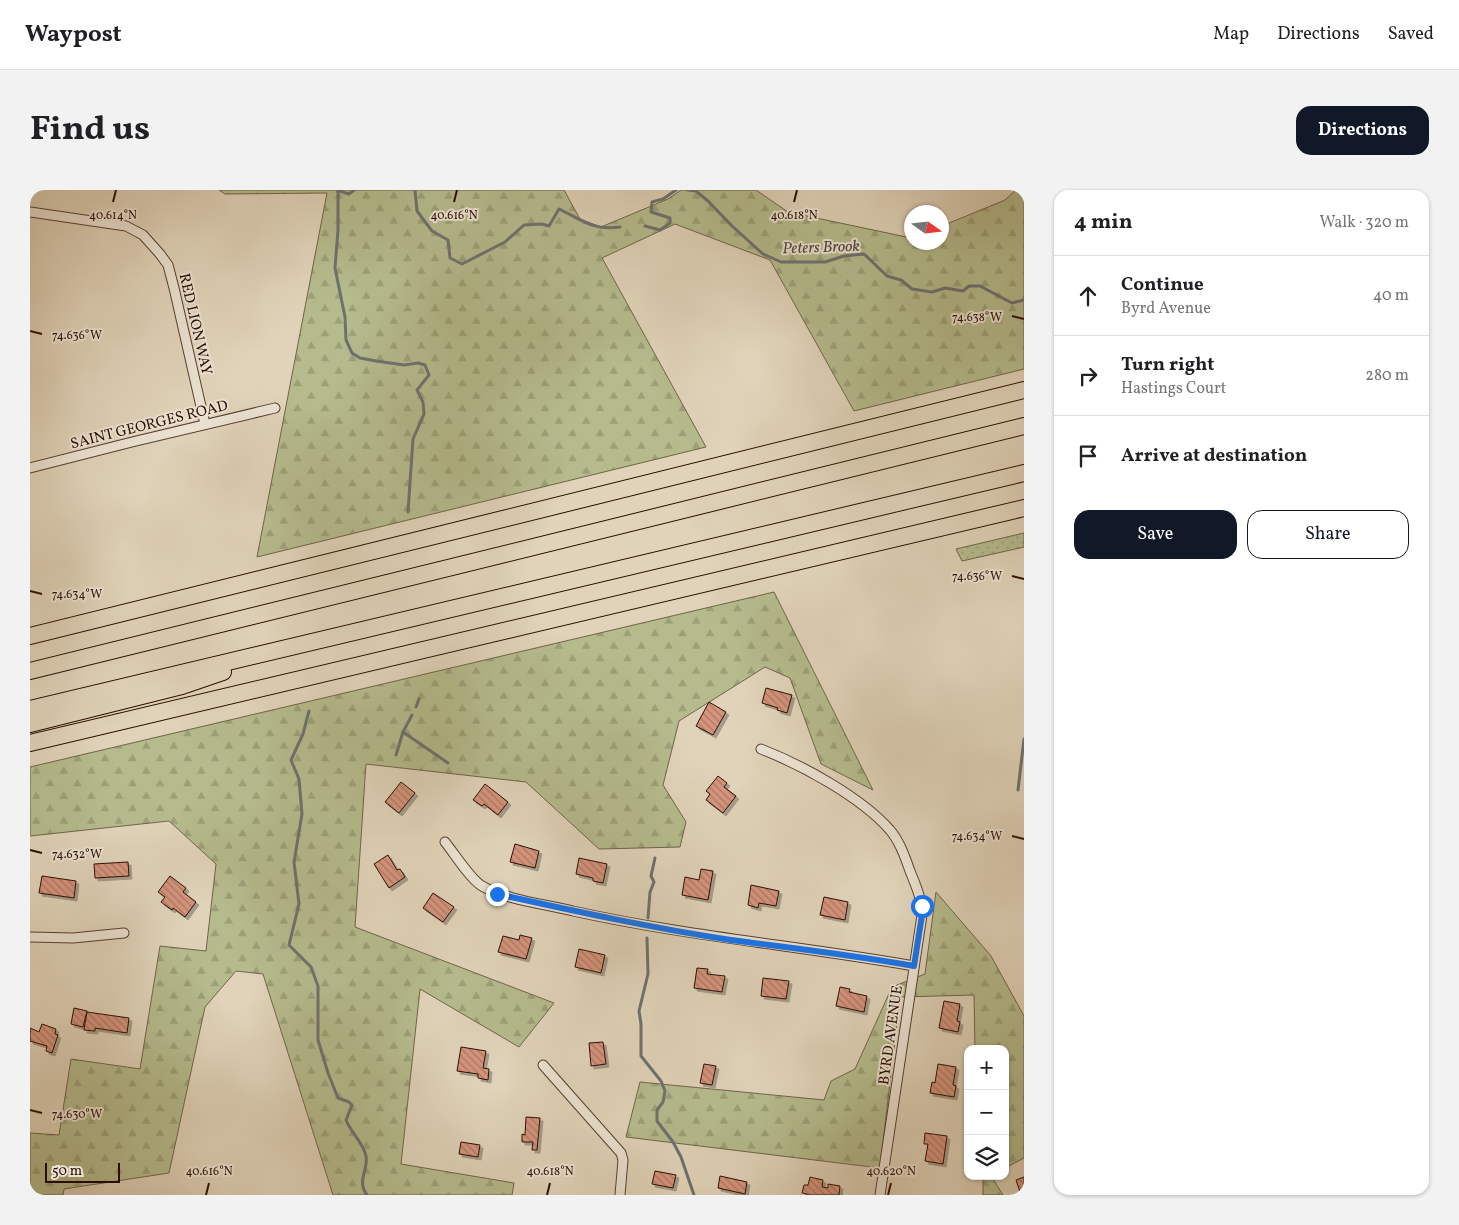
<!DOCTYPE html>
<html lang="en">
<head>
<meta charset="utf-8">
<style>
  body { margin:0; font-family:Vollkorn,serif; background:#f2f2f2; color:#202124 }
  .controls { position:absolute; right:15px; bottom:15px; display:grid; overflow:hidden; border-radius:10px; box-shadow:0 1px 4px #0004 }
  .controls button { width:45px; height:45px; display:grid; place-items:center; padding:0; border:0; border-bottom:1px solid #e0e0e0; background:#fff; color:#202124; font:25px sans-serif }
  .compass { position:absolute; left:874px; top:15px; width:45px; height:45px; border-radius:50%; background:#fff; box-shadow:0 1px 4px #0004; rotate:104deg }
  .scale { position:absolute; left:15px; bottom:12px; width:75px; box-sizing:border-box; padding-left:5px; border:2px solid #2a0e02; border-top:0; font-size:14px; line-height:18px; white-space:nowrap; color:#2a0e02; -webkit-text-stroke:4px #ebe2d2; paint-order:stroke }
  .stop { position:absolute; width:15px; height:15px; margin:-11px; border:4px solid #1a73e8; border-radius:50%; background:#fff }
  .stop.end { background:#1a73e8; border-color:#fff; box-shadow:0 1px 5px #0008 }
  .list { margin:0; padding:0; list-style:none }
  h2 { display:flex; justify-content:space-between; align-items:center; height:65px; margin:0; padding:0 20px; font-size:21px }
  h2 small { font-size:16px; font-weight:400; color:#757577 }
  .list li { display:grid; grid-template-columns:32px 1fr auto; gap:15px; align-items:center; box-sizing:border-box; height:80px; padding:0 20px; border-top:1px solid #e0e0e0 }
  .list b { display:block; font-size:19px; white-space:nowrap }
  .list p { margin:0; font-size:16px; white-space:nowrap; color:#757577 }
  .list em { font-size:16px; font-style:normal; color:#757577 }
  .actions { display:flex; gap:10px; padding:15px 20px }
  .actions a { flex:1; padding:11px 0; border:1px solid #111827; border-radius:15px; text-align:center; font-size:18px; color:#111827 }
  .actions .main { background:#111827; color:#fff }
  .icon { flex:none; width:28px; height:28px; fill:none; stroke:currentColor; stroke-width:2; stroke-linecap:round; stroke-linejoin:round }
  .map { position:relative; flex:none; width:994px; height:1005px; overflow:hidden; border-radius:15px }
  header { display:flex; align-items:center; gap:30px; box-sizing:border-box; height:70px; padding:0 25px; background:#fff; border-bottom:1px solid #e0e0e0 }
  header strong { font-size:24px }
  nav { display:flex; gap:28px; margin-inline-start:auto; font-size:18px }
  .intro { display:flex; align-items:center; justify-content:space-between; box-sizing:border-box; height:120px; padding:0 30px }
  h1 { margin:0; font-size:35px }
  .button { padding:12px 22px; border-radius:15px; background:#111827; color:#fff; font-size:18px; font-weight:700 }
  main { display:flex; gap:30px; padding:0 30px }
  aside { flex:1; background:#fff; border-radius:15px; box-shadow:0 1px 4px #0004 }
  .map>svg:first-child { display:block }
  .grass { fill:url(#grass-dots); stroke:#706448 }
  .forest { fill:url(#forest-firs); stroke:#706448 }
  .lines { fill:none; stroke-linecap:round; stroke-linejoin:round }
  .stream { stroke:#6d7270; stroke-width:3 }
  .building { fill:url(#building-back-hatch); stroke:#2a0e02; filter:url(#shadow) }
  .street-casing { stroke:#583f30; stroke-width:11 }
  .highway-casing { stroke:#2a0e02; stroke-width:18 }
  .street { stroke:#ebe2d2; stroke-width:9 }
  .highway { stroke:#e0d3b9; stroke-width:16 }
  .route { stroke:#1a73e8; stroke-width:6 }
  .ticks { fill:none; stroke:#2a0e02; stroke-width:2 }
  .labels { text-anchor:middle; stroke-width:4; stroke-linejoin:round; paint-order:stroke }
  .street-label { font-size:15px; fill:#2a0e02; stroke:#ebe2d2 }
  .water-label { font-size:16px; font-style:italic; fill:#514842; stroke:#ebe2d2 }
  .ticks-label { font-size:12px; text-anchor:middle; fill:#2a0e02; stroke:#ebe2d2; stroke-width:4; stroke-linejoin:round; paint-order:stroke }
</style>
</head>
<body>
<header>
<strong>Waypost</strong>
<nav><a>Map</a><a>Directions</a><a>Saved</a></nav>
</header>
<div class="intro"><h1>Find us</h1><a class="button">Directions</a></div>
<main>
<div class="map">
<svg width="994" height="1005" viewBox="0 0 994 1005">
  <defs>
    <pattern id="grass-dots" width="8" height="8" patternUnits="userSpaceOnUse" patternTransform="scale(1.25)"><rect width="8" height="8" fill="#b5bb8d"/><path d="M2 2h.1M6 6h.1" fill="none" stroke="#9ca078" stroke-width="1.8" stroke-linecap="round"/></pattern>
    <pattern id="forest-firs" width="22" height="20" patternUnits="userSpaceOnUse" patternTransform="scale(1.25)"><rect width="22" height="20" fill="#b5bb8d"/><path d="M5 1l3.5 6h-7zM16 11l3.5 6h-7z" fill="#9ca078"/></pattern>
    <pattern id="building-back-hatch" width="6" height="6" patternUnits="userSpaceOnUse" patternTransform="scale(1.25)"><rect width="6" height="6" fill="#d5947d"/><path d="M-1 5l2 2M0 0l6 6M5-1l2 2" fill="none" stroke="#ad7764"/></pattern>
    <filter id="shadow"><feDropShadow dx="3" dy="3" stdDeviation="0" flood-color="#0004"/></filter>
  </defs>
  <rect width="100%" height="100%" fill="#e0d3b9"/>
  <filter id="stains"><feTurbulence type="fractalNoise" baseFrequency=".004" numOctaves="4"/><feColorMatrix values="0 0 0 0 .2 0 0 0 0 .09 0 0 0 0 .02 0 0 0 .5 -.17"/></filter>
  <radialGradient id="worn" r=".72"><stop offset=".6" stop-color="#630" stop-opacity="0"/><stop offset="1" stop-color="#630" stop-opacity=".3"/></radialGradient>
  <!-- grass -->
  <polygon class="grass" points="994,343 994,357 932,371 926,359"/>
  <!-- forest -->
  <g class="forest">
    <polygon points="189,0 534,0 550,29 571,37 638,9 651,0 726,0 758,22 881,48 882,52 912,52 912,36 975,10 986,0 994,0 994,179 824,221 740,70 645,34 572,68 676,257 227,367 297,3 195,4"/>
    <polygon points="744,402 843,600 791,574 760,488 735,477 649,531 633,595 656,632 650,657 569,659 496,592 336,574 325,737 524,813 489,857 390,799 371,974 484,993 482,1005 303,1005 233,784 206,781 175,817 139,983 34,999 33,1005 0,1005 0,943 29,945 41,869 110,879 130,756 176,761 186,674 139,631 0,646 0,577"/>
    <polygon points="906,702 961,766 994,826 994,968 975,978 975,859 945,859 944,805 870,807 850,978 596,947 610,892 794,910 801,891 825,879 862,797 895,784"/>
    <polygon points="953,986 961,986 973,1005 953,1005"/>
  </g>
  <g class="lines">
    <!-- stream -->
    <g class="stream">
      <polyline points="307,0 319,4 324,0"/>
      <path d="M385,0l2,21 15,20 16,9 2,18 12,6 43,-22 19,-17 18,-1 7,2 10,-17c23,11 34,22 61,18"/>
      <polyline points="658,0 666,1 678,11 702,36 733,64 751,72 795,72 814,66 834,64 857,86 871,90 882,99 902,102 915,98 933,101 939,96 950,96 982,113 994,110"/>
      <polyline points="308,1 308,40 305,78 315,127 316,150 322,163 330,168 346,171 374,175 388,173 395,175 399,185 387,200 393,212 394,224 383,249 378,322"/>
      <polyline points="615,36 630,40 640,33 640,28 621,22 622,12 633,9 646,0"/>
      <polyline points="386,517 389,509"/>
      <path d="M279,521l-6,23 -12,26 8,19 3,35 -8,48 5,42 -10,41 22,22 7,19v54l10,33 10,25 11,4 3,3 -6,15c5,13 17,22 20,36 3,14 -10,24 1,39"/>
      <polyline points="373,542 418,573"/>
      <polyline points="366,565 373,542 382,525"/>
      <polyline points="988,600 994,549"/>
      <polyline points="618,728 620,702 624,692 621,686 625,668"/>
      <polyline points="617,748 618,784 609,821 611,834 611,866 631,891 635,901 633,912 627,920 627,931 643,952 651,967 664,1005"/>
    </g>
  </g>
  <!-- building -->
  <g class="building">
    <polygon points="736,498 762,505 757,523 747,520 748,518 732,513"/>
    <polygon points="679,512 696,522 683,545 666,536"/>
    <polygon points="688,586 697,593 694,597 706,606 693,623 676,610 680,604 676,601"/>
    <polygon points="371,592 385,603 369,623 355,612"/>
    <polygon points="455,594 478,612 468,625 454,614 452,616 443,610"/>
    <polygon points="485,654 509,661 505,678 480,672"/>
    <polygon points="358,665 367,680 370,679 375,687 359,698 344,674"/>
    <polygon points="549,668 577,674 573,693 563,691 563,688 546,684"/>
    <polygon points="98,672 99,686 65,688 64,674"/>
    <polygon points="671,679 683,681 678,710 652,705 655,687 669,690"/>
    <polygon points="12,686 46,691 44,708 9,703"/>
    <polygon points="140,686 156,698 153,702 166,712 155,727 143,718 142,720 131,712 135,707 128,702"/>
    <polygon points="721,695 749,701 746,716 729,713 728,718 718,715"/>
    <polygon points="403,703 424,717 413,732 393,718"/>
    <polygon points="794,707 818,712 815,730 790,725"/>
    <polygon points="490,745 502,748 496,769 468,762 473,746 489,750"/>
    <polygon points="549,759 575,765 571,783 545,777"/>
    <polygon points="667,778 678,779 677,784 695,786 692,802 664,798"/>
    <polygon points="733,788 759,791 756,809 731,806"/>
    <polygon points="810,797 820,799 819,802 837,806 834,822 806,816"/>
    <polygon points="914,811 930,814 927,831 930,832 928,842 909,838"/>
    <polygon points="44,818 57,821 53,837 41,834"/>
    <polygon points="57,822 99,828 97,843 65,838 65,841 54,840"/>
    <polygon points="12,834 26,839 25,844 28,845 22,863 16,861 17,856 0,851 0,838 9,842"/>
    <polygon points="573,852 576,874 561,876 559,853"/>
    <polygon points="431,857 456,861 453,878 459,879 458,890 448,888 448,884 427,881"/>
    <polygon points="674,874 686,876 682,895 670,893"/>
    <polygon points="908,874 926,877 923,895 926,896 924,907 900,903 902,892 905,893"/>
    <polygon points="496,927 510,928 507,960 502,960 503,952 492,952 492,944 495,945"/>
    <polygon points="895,943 917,946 913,974 895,971 898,954 894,954"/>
    <polygon points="431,952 450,955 448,967 429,964"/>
    <polygon points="625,981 646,985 643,998 622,994"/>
    <polygon points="690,986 717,992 715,1004 688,998"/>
    <polygon points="780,987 793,990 792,997 798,998 798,994 810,996 809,1005 777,1005 777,1004 772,1003 774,995 778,995"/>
    <polygon points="994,987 994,1005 991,1005 986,990"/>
  </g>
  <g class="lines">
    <!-- street casing -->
    <g class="street-casing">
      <g id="street">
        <polyline points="0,22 96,36 113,45 130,64 138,75 144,98 175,234"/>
        <polyline points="0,278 102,252 245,218"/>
        <path d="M731,559c41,16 100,48 129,81 10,12 15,27 20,41 6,15 12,28 12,44l-42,280"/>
        <path d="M415,652c9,11 26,38 37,44 24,14 63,18 91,25 113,25 227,35 341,55"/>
        <polyline points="0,747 43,748 94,743"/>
        <polyline points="513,875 591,963 593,970 590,1005"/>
      </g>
    </g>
    <!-- highway casing -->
    <g class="highway-casing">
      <g id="highway">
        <polyline points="0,446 994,200"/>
        <polyline points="0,481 994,236"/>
        <polyline points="0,519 994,283"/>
        <polyline points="0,534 152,496 193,482"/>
        <polyline points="0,553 994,318"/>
      </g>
    </g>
    <!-- street -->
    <use href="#street" class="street"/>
    <!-- highway -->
    <use href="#highway" class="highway"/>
  </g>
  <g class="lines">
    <!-- route -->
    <path class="route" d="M467,704c77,17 155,34 234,46 61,8 122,15 183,26l8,-51v-9"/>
  </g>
  <!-- ticks -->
  <path class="ticks" d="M83,12l3,-12M424,12l3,-12M764,12l3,-12M982,126l12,3M0,141l12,3M982,386l12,3M0,401l12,3M982,646l12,3M0,660l12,3M0,920l12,3M176,1005l3,-12M517,1005l3,-12M858,1005l3,-12"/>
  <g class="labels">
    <!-- street labels -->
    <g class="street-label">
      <text transform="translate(166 134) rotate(77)" y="5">RED LION WAY</text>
      <text transform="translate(119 234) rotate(-14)" y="5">SAINT GEORGES ROAD</text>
      <text transform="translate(860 845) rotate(-82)" y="5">BYRD AVENUE</text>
    </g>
    <!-- water labels -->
    <g class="water-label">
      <text transform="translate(791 56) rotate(-2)" y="6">Peters Brook</text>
    </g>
  </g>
  <g class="ticks-label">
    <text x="83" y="29">40.614°N</text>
    <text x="424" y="29">40.616°N</text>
    <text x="764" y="29">40.618°N</text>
    <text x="947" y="131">74.638°W</text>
    <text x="47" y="149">74.636°W</text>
    <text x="947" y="390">74.636°W</text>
    <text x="47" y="408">74.634°W</text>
    <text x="947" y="650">74.634°W</text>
    <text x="47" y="668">74.632°W</text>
    <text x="47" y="928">74.630°W</text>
    <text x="179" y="985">40.616°N</text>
    <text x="520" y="985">40.618°N</text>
    <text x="861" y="985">40.620°N</text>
  </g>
  <rect width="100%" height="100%" filter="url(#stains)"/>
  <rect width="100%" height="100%" fill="url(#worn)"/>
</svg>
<div class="controls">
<button>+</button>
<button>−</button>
<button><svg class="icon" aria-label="layers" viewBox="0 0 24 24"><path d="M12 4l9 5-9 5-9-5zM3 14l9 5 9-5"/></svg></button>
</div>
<svg class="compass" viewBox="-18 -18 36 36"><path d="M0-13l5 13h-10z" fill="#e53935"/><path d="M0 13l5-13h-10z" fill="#757577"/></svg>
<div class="scale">50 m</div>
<div class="stop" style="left:892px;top:716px"></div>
<div class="stop end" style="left:467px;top:704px"></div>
</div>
<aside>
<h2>4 min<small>Walk · 320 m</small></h2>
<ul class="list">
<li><svg class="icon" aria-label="ahead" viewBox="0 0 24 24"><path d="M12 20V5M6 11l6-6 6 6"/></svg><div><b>Continue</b><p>Byrd Avenue</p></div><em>40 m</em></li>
<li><svg class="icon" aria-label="right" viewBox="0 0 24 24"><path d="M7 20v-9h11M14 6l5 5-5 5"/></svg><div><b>Turn right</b><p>Hastings Court</p></div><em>280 m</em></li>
<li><svg class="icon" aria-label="arrive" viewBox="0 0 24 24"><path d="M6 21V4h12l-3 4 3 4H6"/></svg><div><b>Arrive at destination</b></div></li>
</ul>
<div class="actions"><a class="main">Save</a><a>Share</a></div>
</aside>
</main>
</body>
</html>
